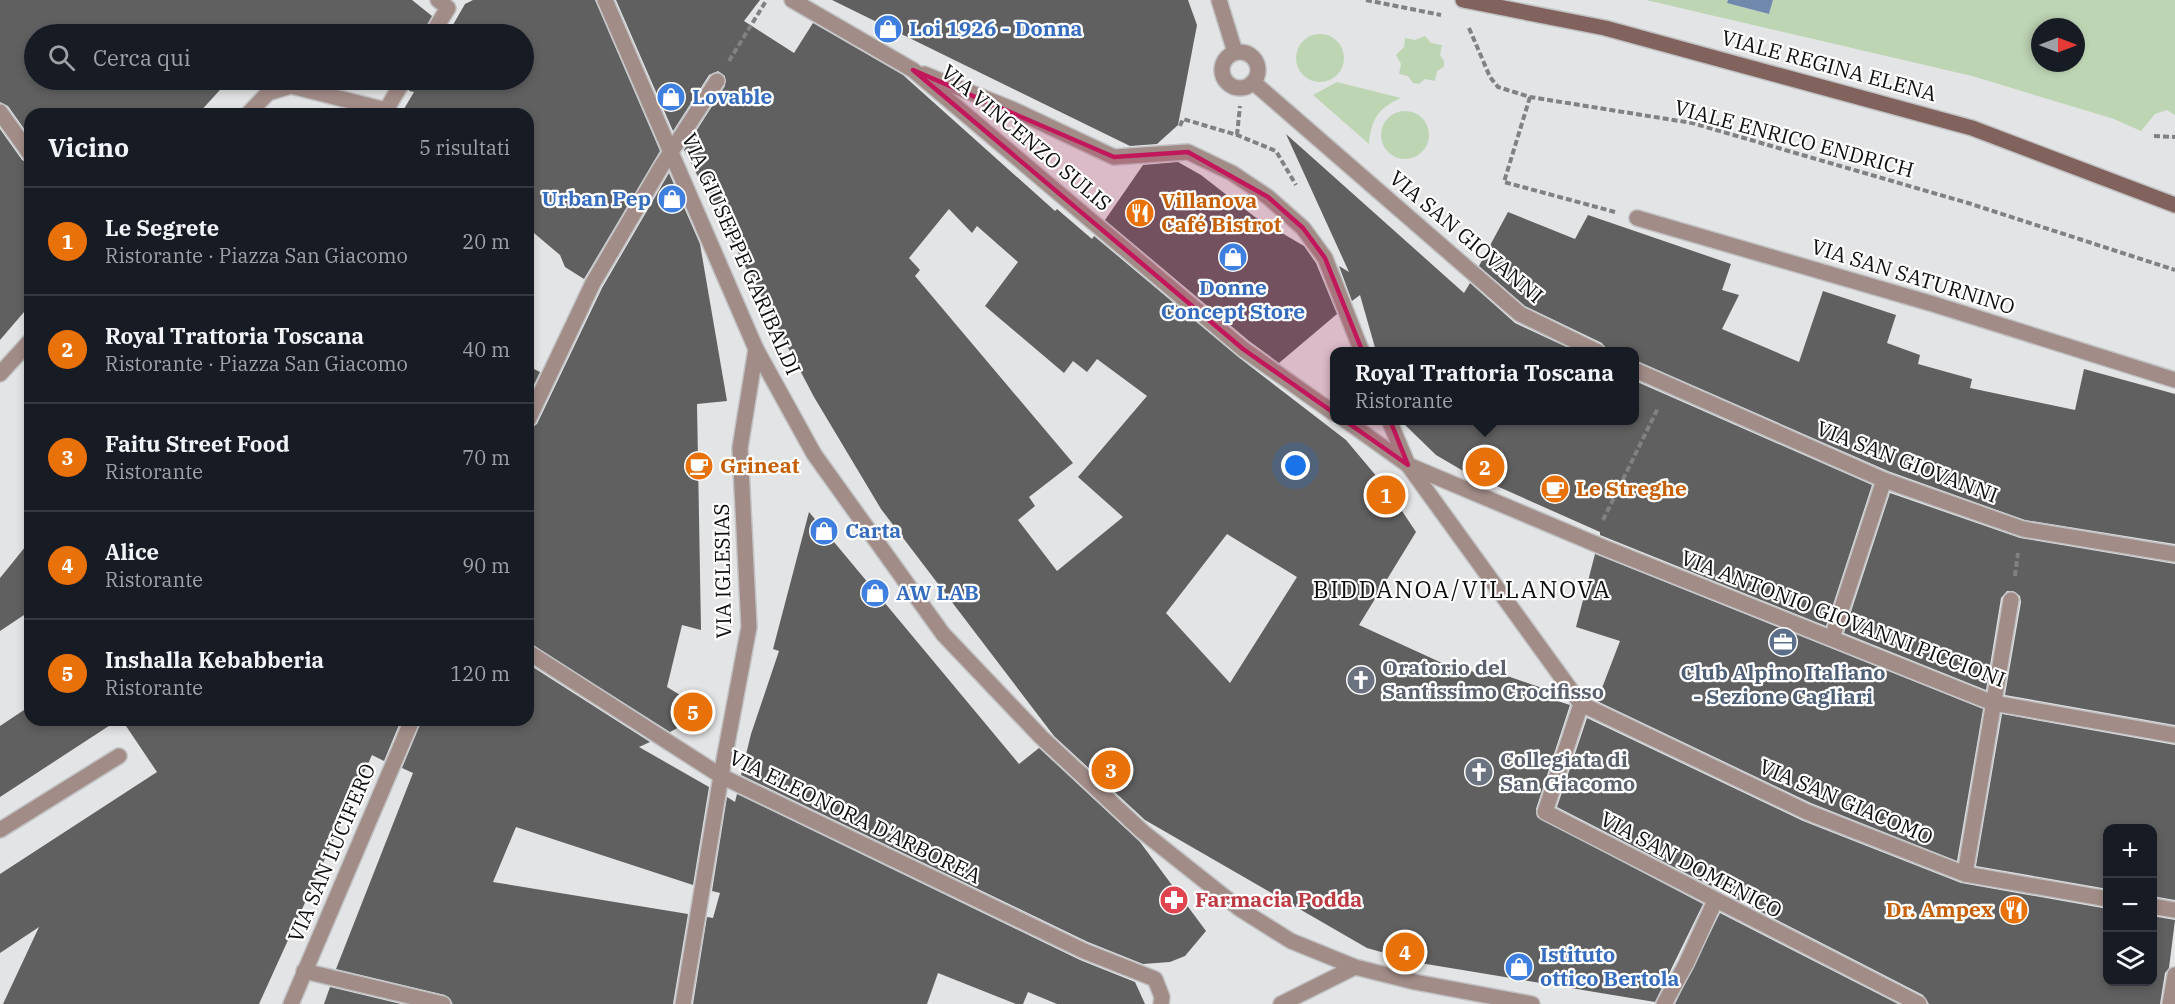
<!DOCTYPE html>
<html lang="it">
<head>
<meta charset="utf-8">
<style>
  body { margin:0; font-family:"IBM Plex Serif",serif; background:#242831; color:#f1f3f6 }
  .controls { position:absolute; right:18px; bottom:18px; display:grid; overflow:hidden; border-radius:12px; box-shadow:0 3px 9px #0003 }
  .controls button { width:54px; height:54px; display:grid; place-items:center; padding:0; border:0; border-bottom:2px solid #363941; background:#171b24; color:#f1f3f6; font:30px sans-serif }
  .compass { position:absolute; left:2031px; top:18px; width:54px; height:54px; border-radius:50%; background:#171b24; box-shadow:0 3px 9px #0003; rotate:90deg }
  .you { position:absolute; left:1296px; top:466px; width:21px; height:21px; margin:-15px; border:4px solid #fff; border-radius:50%; background:#1a73e8; box-shadow:0 0 0 9px #1a73e833 }
  .badge { display:grid; place-items:center; width:39px; height:39px; border-radius:50%; background:#2563eb; color:#fff; font-size:20px; font-weight:700 }
  .pin { position:absolute; translate:-50% -50%; border:3px solid #fff; box-shadow:0 2px 6px #0006 }
  .popup { position:absolute; left:1330px; top:347px; width:309px; height:78px; box-sizing:border-box; display:grid; place-content:center; border-radius:12px; background:#171b24; filter:drop-shadow(0 2px 4px #0005); font-size:20px; white-space:nowrap; color:#9ea1a6 }
  .popup b { font-size:22px; color:#f1f3f6 }
  .popup::after { content:''; position:absolute; left:50%; top:100%; margin-left:-12px; border:12px solid transparent; border-top-color:#171b24 }
  .list { margin:0; padding:0; list-style:none }
  h2 { display:flex; justify-content:space-between; align-items:center; height:78px; margin:0; padding:0 24px; font-size:26px }
  h2 small { font-size:20px; font-weight:400; color:#9ea1a6 }
  .list li { display:grid; grid-template-columns:39px 1fr auto; gap:18px; align-items:center; box-sizing:border-box; height:108px; padding:0 24px; border-top:2px solid #363941 }
  .list b { display:block; font-size:22px; white-space:nowrap }
  .list p { margin:0; font-size:20px; white-space:nowrap; color:#9ea1a6 }
  .list em { font-size:20px; font-style:normal; color:#9ea1a6 }
  .icon { flex:none; width:33px; height:33px; fill:none; stroke:currentColor; stroke-width:2; stroke-linecap:round; stroke-linejoin:round }
  .map { position:relative; flex:none; width:2175px; height:1004px; overflow:hidden }
  .search { position:absolute; background:#171b24; box-shadow:0 3px 9px #0003; left:24px; top:24px; width:510px; height:66px; display:flex; align-items:center; gap:15px; box-sizing:border-box; padding:0 21px; border-radius:33px; color:#9ea1a6; font-size:22px }
  .panel { position:absolute; background:#171b24; box-shadow:0 3px 9px #0003; left:24px; top:108px; width:510px; height:618px; border-radius:18px }
  .map>svg:first-child { display:block }
  .green { fill:#bed5b4; fill-rule:evenodd }
  .water { fill:#7289ae }
  .building { fill:#606061; fill-rule:evenodd }
  .lines { fill:none; stroke-linecap:round; stroke-linejoin:round }
  .lane-casing { stroke:#c1c2c3; stroke-width:18 }
  .street-casing { stroke:#c1c2c3; stroke-width:18 }
  .secondary-casing { stroke:#c1c2c3; stroke-width:18 }
  .path { stroke:#808182; stroke-width:4; stroke-dasharray:6 3; stroke-linecap:butt }
  .lane { stroke:#a28c88; stroke-width:15 }
  .street { stroke:#a28c88; stroke-width:15 }
  .secondary { stroke:#82625d; stroke-width:15 }
  .marked { fill:#c2185b; fill-opacity:0.2; stroke:#c2185b; stroke-width:4.5; stroke-linejoin:round }
  .labels { text-anchor:middle; stroke-width:4.5; stroke-linejoin:round; paint-order:stroke }
  .shop-label { font-size:21px; font-weight:bold; fill:#366cbe; stroke:#fff; text-anchor:start }
  .street-label { font-size:21px; fill:#0f0f10; stroke:#fff }
  .food-label { font-size:21px; font-weight:bold; fill:#c56008; stroke:#fff; text-anchor:start }
  .worship-label { font-size:21px; font-weight:bold; fill:#5b616d; stroke:#fff; text-anchor:start }
  .service-label { font-size:21px; font-weight:bold; fill:#4e5e75; stroke:#fff }
  .health-label { font-size:21px; font-weight:bold; fill:#be3a42; stroke:#fff; text-anchor:start }
  .quarter-label { font-size:24px; letter-spacing:1.5px; fill:#0f0f10; stroke:#fff }
</style>
</head>
<body>
<div class="map">
<svg width="2175" height="1004" viewBox="0 0 2175 1004">
  <rect width="100%" height="100%" fill="#e3e4e5"/>
  <!-- green -->
  <g class="green">
    <path d="M1646,0h82l-1,3 42,11 4,-14h402v115l-8,-5 -12,4 -14,17 -27,-12 -142,-43zM2040,27h36v36h-36z"/>
    <circle cx="1320" cy="58" r="24"/>
    <polygon points="1425,36 1431,43 1442,45 1440,55 1444,61 1444,67 1437,71 1435,81 1425,79 1419,84 1413,83 1408,76 1399,74 1401,64 1396,55 1404,47 1405,38 1415,40"/>
    <path d="M1337,82l64,16c-23,10 -30,22 -32,46l-56,-49z"/>
    <circle cx="1405" cy="135" r="24"/>
  </g>
  <!-- water -->
  <polygon class="water" points="1728,0 1773,0 1769,14 1727,3"/>
  <!-- building -->
  <g class="building">
    <polygon points="0,0 412,0 432,16 422,34 34,34 34,80 229,80 198,114 30,114 30,137 8,106 0,102"/>
    <polygon points="473,0 595,0 660,151 584,279 565,267 560,255 528,228 528,114 401,114 414,92 409,91 414,80 524,80 524,34 443,34 447,28 450,30 465,4"/>
    <path d="M616,0h144l-16,21 50,32 19,-30 90,52 152,136 2,-2 35,30 2,-3 143,120 109,84 42,50 28,42 -57,93 94,43 1,-4 25,10 2,-7 64,22 -3,7 28,9 -34,104 1,8 166,87 -48,98 -235,-39 -53,-15 -222,-128 -91,-84 -173,-227 -67,-112 -130,-247 41,-64v-10l-7,-5 -9,4 -36,56zM949,209l23,24 5,-7 41,36 -33,44 79,67 9,-12 14,11 10,-13 50,37 -69,81 45,40 -66,54 -39,-51 17,-14 -6,-9 44,-34 -158,-187 5,-6 -11,-12zM1227,534l70,43 -67,106 -64,-70z"/>
    <polygon points="832,0 1188,0 1197,25 1178,125 1157,144 1130,146"/>
    <polygon points="0,129 22,160 30,164 30,305 0,340"/>
    <polygon points="1286,134 1464,293 1470,283 1515,323 1575,351 1376,351 1360,295 1352,301 1339,266 1349,272"/>
    <polygon points="1178,162 1201,175 1255,217 1304,246 1316,263 1337,314 1279,363 1249,341 1105,220 1143,165"/>
    <polygon points="669,173 700,244 727,401 697,404 701,630 682,625 667,687 693,703 689,722 670,732 528,642 528,430 537,424 602,288"/>
    <polygon points="1508,212 1575,239 1588,215 1731,264 1722,290 1739,295 1722,329 1799,362 1823,291 1896,315 1887,343 1920,355 1918,364 1972,379 1970,388 2075,410 2084,369 2175,394 2175,544 2025,520 1888,471 1635,360 1635,351 1608,351 1602,343 1525,306 1479,266"/>
    <polygon points="528,366 540,372 528,397"/>
    <polygon points="1635,381 1872,485 1826,626 1600,535 1600,532 1465,472 1436,455 1400,420 1635,420"/>
    <polygon points="1890,493 2020,538 2175,564 2175,725 2005,695 2021,602 2020,596 2013,591 2007,591 2001,598 1986,690 1844,633"/>
    <polygon points="809,512 1019,764 1039,748 1140,842 1206,931 1185,956 1170,962 1143,964 1088,942 741,775 751,734 779,651 773,649"/>
    <polygon points="30,541 30,611 0,631 0,578"/>
    <polygon points="1595,554 1983,709 1957,861 1811,803 1597,701 1620,641 1576,627"/>
    <polygon points="528,664 650,742 639,747 709,787 693,885 516,827 493,882 688,914 673,1004 453,1004 445,995 336,969 413,773 402,768 422,720 528,720"/>
    <polygon points="30,706 30,720 118,720 0,797 0,726"/>
    <polygon points="2002,714 2175,745 2175,900 2152,896 2152,828 2108,828 2108,889 1976,866"/>
    <polygon points="1587,718 1803,821 1961,883 2108,909 2108,981 2152,981 2152,916 2175,920 2169,968 2165,973 2160,1004 1929,1004 1923,995 1557,807"/>
    <polygon points="122,720 401,720 384,761 372,755 259,1004 3,1004 39,927 0,953 0,874 157,772"/>
    <polygon points="737,794 1080,960 1135,982 1145,1004 1057,1004 1028,992 1023,1004 1016,1004 938,973 927,1004 693,1004 707,917 713,918 720,893 712,891 727,797 735,802"/>
    <polygon points="1720,913 1898,1004 1675,1004"/>
    <polygon points="330,987 401,1004 324,1004"/>
  </g>
  <g class="lines">
    <!-- lane casing -->
    <g class="lane-casing">
      <polyline id="lane" points="1637,218 1933,304 2175,380"/>
    </g>
    <!-- street casing -->
    <g class="street-casing">
      <g id="street">
        <polyline points="605,0 756,349 814,454 943,634 1041,737 1143,832 1240,909 1291,941 1355,967 1415,982 1532,1004"/>
        <polyline points="792,0 913,70 1243,349 1335,414"/>
        <polyline points="1219,0 1235,52"/>
        <polyline points="432,34 448,8 438,0"/>
        <circle cx="1240" cy="70" r="18"/>
        <polyline points="924,74 1012,109 1114,157 1188,152 1232,173 1268,197 1303,228 1325,258 1362,352"/>
        <polyline points="1253,82 1520,314 1598,352"/>
        <polyline points="0,112 30,154"/>
        <polyline points="248,114 268,93 291,86 386,110 404,80"/>
        <polyline points="1635,370 1884,480 2023,529 2175,554"/>
        <polyline points="0,374 30,341"/>
        <polyline points="528,420 593,283 661,167 717,81"/>
        <polyline points="1345,420 1408,465 1605,548 1993,703 2175,735"/>
        <polyline points="1389,420 1408,465 1581,704 1807,812 1965,874 2108,899"/>
        <polyline points="1832,638 1884,480"/>
        <polyline points="528,652 721,776 1084,951 1155,979 1162,997 1161,1004"/>
        <polyline points="1581,704 1545,812 1919,1004"/>
        <polyline points="0,830 119,756"/>
        <polyline points="1965,874 2011,600"/>
        <polyline points="2152,906 2175,910"/>
        <polyline points="304,971 443,1004"/>
        <polyline points="291,1004 412,720"/>
        <polyline points="683,1004 721,776 749,627 740,448 756,349"/>
        <polyline points="1281,1004 1355,967"/>
        <polyline points="1664,1004 1686,964 1715,901"/>
        <polyline points="2170,1004 2175,975"/>
      </g>
    </g>
    <!-- secondary casing -->
    <g class="secondary-casing">
      <polyline id="secondary" points="1463,0 1605,28 1972,128 2175,205"/>
    </g>
    <!-- path -->
    <g class="path">
      <polyline points="1366,0 1441,15"/>
      <polyline points="1469,28 1490,77 1498,87 1530,97 1692,123 1968,203 2175,270"/>
      <polyline points="729,61 766,1"/>
      <polyline points="1530,97 1504,182 1615,212"/>
      <polyline points="1180,126 1183,119 1237,135 1276,151 1296,185"/>
      <polyline points="1237,135 1240,106"/>
      <polyline points="2154,136 2175,137"/>
      <polyline points="1603,520 1658,408"/>
      <polyline points="2015,576 2018,553"/>
    </g>
    <!-- lane -->
    <use href="#lane" class="lane"/>
    <!-- street -->
    <use href="#street" class="street"/>
    <!-- secondary -->
    <use href="#secondary" class="secondary"/>
  </g>
  <!-- marked area -->
  <path class="marked" d="M913,70l201,87 74,-5 80,45 35,31 22,30 83,207 -165,-116z"/>
  <!-- icons -->
  <defs>
    <g id="shop-disc" transform="scale(1.5)"><circle r="9.5" fill="#3f7fe0" stroke="#fff"/><path d="M-5-2.5h2.3a2.7 3.5 0 0 1 5.4 0H5L5.5 6h-11ZM-1.5-2.5h3a1.5 2.3 0 0 0-3 0Z" fill="#fff"/></g>
    <g id="restaurant-disc" transform="scale(1.5)"><circle r="9.5" fill="#e8710a" stroke="#fff"/><path d="M-5-6h1v4h1v-4h1v4h1v-4h1v5L-1.5 .5V6h-2V.5L-5-1ZM5-6V6H3V1.5H1.5Q1.5-4 5-6Z" fill="#fff"/></g>
    <g id="cafe-disc" transform="scale(1.5)"><circle r="9.5" fill="#e8710a" stroke="#fff"/><path d="M-5.5-4.5H6V0H3Q3 3.5 0 3.5H-2.5Q-5.5 3.5-5.5 0ZM3-3.2v2h1.7v-2ZM-6 4.5H4V6H-6Z" fill="#fff"/></g>
    <g id="office-disc" transform="scale(1.5)"><circle r="9.5" fill="#5c6f8a" stroke="#fff"/><path d="M-6-3h4V-5.5h4V-3h4V5H-6ZM-1-4.5V-3h2v-1.5ZM-6 0V1H6V0Z" fill="#fff"/></g>
    <g id="church-disc" transform="scale(1.5)"><circle r="9.5" fill="#6b7280" stroke="#fff"/><path d="M-1.2-6h2.4v3.5h3.3v2.4h-3.3V6h-2.4V-.1h-3.3v-2.4h3.3Z" fill="#fff"/></g>
    <g id="pharmacy-disc" transform="scale(1.5)"><circle r="9.5" fill="#e0444e" stroke="#fff"/><path d="M-2-6h4v4h4v4h-4v4h-4v-4h-4v-4h4Z" fill="#fff"/></g>
  </defs>
  <g fill-rule="evenodd">
    <use href="#shop-disc" x="888" y="29"/>
    <use href="#shop-disc" x="671" y="97"/>
    <use href="#shop-disc" x="672" y="199"/>
    <use href="#restaurant-disc" x="1140" y="213"/>
    <use href="#shop-disc" x="1233" y="257"/>
    <use href="#cafe-disc" x="699" y="466"/>
    <use href="#cafe-disc" x="1555" y="489"/>
    <use href="#shop-disc" x="824" y="531"/>
    <use href="#shop-disc" x="875" y="593"/>
    <use href="#office-disc" x="1783" y="642"/>
    <use href="#church-disc" x="1361" y="680"/>
    <use href="#church-disc" x="1479" y="772"/>
    <use href="#pharmacy-disc" x="1174" y="900"/>
    <use href="#restaurant-disc" x="2014" y="910"/>
    <use href="#shop-disc" x="1519" y="967"/>
  </g>
  <g class="labels">
    <!-- shop labels -->
    <g class="shop-label">
      <text x="909" y="36">Loi 1926 - Donna</text>
      <text x="692" y="104">Lovable</text>
      <text x="651" y="206" text-anchor="end">Urban Pep</text>
      <text x="1233" y="295" text-anchor="middle">Donne<tspan x="1233" dy="24">Concept Store</tspan></text>
      <text x="845" y="538">Carta</text>
      <text x="896" y="600">AW LAB</text>
      <text x="1540" y="962">Istituto<tspan x="1540" dy="24">ottico Bertola</tspan></text>
    </g>
    <!-- street labels -->
    <g class="street-label">
      <text transform="translate(1829 66) rotate(15)" y="7">VIALE REGINA ELENA</text>
      <text transform="translate(1026 138) rotate(40)" y="7">VIA VINCENZO SULIS</text>
      <text transform="translate(1794 139) rotate(15)" y="7">VIALE ENRICO ENDRICH</text>
      <text transform="translate(1466 237) rotate(40)" y="7">VIA SAN GIOVANNI</text>
      <text transform="translate(741 254) rotate(66)" y="7">VIA GIUSEPPE GARIBALDI</text>
      <text transform="translate(1913 277) rotate(17)" y="7">VIA SAN SATURNINO</text>
      <text transform="translate(1907 462) rotate(21)" y="7">VIA SAN GIOVANNI</text>
      <text transform="translate(723 571) rotate(-91)" y="7">VIA IGLESIAS</text>
      <text transform="translate(1843 619) rotate(21)" y="7">VIA ANTONIO GIOVANNI PICCIONI</text>
      <text transform="translate(1846 802) rotate(23)" y="7">VIA SAN GIACOMO</text>
      <text transform="translate(855 817) rotate(26)" y="7">VIA ELEONORA D'ARBOREA</text>
      <text transform="translate(332 853) rotate(-67)" y="7">VIA SAN LUCIFERO</text>
      <text transform="translate(1691 865) rotate(28)" y="7">VIA SAN DOMENICO</text>
    </g>
    <!-- food labels -->
    <g class="food-label">
      <text x="1161" y="208">Villanova<tspan x="1161" dy="24">Café Bistrot</tspan></text>
      <text x="720" y="473">Grineat</text>
      <text x="1576" y="496">Le Streghe</text>
      <text x="1993" y="917" text-anchor="end">Dr. Ampex</text>
    </g>
    <!-- worship labels -->
    <g class="worship-label">
      <text x="1382" y="675">Oratorio del<tspan x="1382" dy="24">Santissimo Crocifisso</tspan></text>
      <text x="1500" y="767">Collegiata di<tspan x="1500" dy="24">San Giacomo</tspan></text>
    </g>
    <!-- service labels -->
    <g class="service-label">
      <text x="1783" y="680">Club Alpino Italiano<tspan x="1783" dy="24">- Sezione Cagliari</tspan></text>
    </g>
    <!-- health labels -->
    <g class="health-label">
      <text x="1195" y="907">Farmacia Podda</text>
    </g>
    <!-- quarter labels -->
    <g class="quarter-label">
      <text x="1462" y="598">BIDDANOA/VILLANOVA</text>
    </g>
  </g>
</svg>
<div class="controls">
<button>+</button>
<button>−</button>
<button><svg class="icon" aria-label="layers" viewBox="0 0 24 24"><path d="M12 4l9 5-9 5-9-5zM3 14l9 5 9-5"/></svg></button>
</div>
<svg class="compass" viewBox="-18 -18 36 36"><path d="M0-13l5 13h-10z" fill="#e53935"/><path d="M0 13l5-13h-10z" fill="#9ea1a6"/></svg>
<div class="you"></div>
<div class="pin badge" style="left:1386px;top:495px;background:#e8710a">1</div>
<div class="pin badge" style="left:1485px;top:467px;background:#e8710a">2</div>
<div class="popup"><b>Royal Trattoria Toscana</b>Ristorante</div>
<div class="pin badge" style="left:1111px;top:770px;background:#e8710a">3</div>
<div class="pin badge" style="left:1405px;top:952px;background:#e8710a">4</div>
<div class="pin badge" style="left:693px;top:712px;background:#e8710a">5</div>
<div class="search"><svg class="icon" aria-label="search" viewBox="0 0 24 24"><circle cx="10" cy="10" r="6"/><path d="M15 15l6 6"/></svg>Cerca qui</div>
<section class="panel">
<h2>Vicino<small>5 risultati</small></h2>
<ul class="list">
<li><span class="badge" style="background:#e8710a">1</span><div><b>Le Segrete</b><p>Ristorante · Piazza San Giacomo</p></div><em>20 m</em></li>
<li><span class="badge" style="background:#e8710a">2</span><div><b>Royal Trattoria Toscana</b><p>Ristorante · Piazza San Giacomo</p></div><em>40 m</em></li>
<li><span class="badge" style="background:#e8710a">3</span><div><b>Faitu Street Food</b><p>Ristorante</p></div><em>70 m</em></li>
<li><span class="badge" style="background:#e8710a">4</span><div><b>Alice</b><p>Ristorante</p></div><em>90 m</em></li>
<li><span class="badge" style="background:#e8710a">5</span><div><b>Inshalla Kebabberia</b><p>Ristorante</p></div><em>120 m</em></li>
</ul>
</section>
</div>
</body>
</html>
